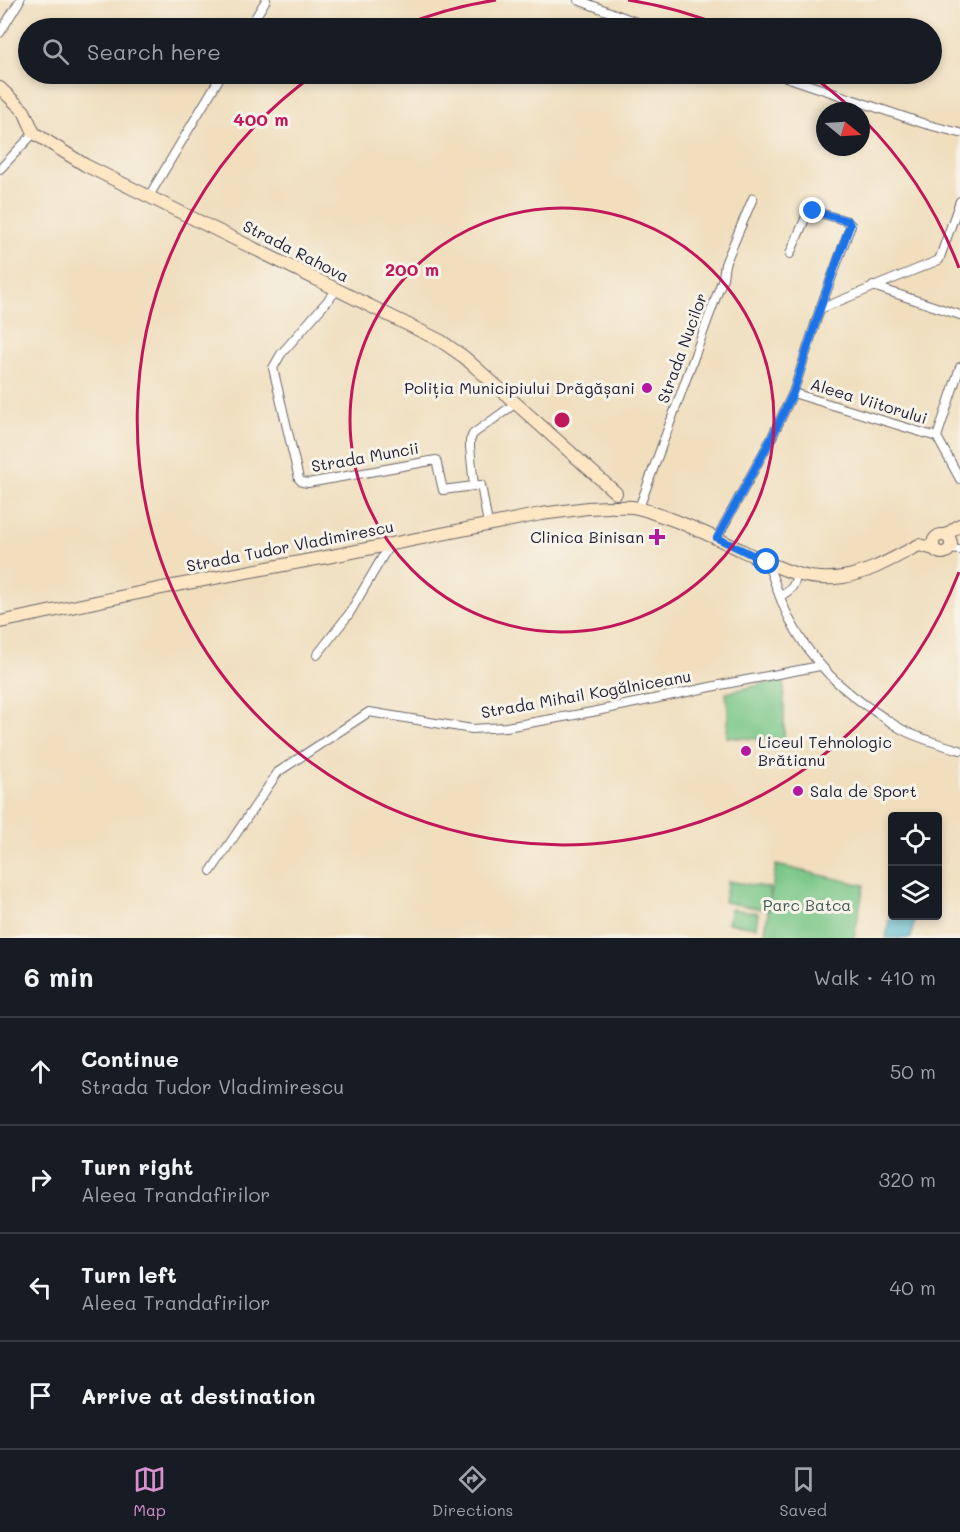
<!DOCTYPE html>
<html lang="en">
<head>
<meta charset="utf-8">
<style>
  body { margin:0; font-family:Mali,sans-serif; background:#242831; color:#f1f3f6 }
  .controls { position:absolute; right:18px; bottom:18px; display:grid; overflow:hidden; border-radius:6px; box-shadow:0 3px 9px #0003 }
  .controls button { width:54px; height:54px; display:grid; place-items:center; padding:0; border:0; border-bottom:2px solid #363941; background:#171b24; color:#f1f3f6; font:30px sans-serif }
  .compass { position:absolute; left:816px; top:102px; width:54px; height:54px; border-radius:50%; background:#171b24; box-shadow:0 3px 9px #0003; rotate:108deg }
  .stop { position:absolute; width:18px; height:18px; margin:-14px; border:4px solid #1a73e8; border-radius:50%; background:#fff }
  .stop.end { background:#1a73e8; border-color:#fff; box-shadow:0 2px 6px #0008 }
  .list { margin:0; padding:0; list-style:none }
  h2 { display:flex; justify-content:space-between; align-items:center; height:78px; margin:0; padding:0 24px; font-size:26px }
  h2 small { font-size:20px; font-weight:400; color:#9ea1a6 }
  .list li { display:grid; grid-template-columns:39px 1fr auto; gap:18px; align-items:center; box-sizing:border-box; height:108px; padding:0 24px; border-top:2px solid #363941 }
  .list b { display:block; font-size:22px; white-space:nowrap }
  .list p { margin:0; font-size:20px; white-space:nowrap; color:#9ea1a6 }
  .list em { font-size:20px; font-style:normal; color:#9ea1a6 }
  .icon { flex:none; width:33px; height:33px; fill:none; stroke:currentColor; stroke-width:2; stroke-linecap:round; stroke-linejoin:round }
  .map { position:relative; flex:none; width:960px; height:938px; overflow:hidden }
  .search { position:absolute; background:#171b24; box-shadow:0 3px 9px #0003; left:18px; right:18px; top:18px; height:66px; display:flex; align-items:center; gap:15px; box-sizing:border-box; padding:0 21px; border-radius:33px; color:#9ea1a6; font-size:22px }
  .sheet { height:510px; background:#171b24 }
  nav { display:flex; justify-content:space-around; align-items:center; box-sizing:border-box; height:84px; border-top:2px solid #363941; background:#171b24; font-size:16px; color:#9ea1a6 }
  nav a { display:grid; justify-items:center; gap:3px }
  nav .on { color:#d690ce }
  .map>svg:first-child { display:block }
  .green { fill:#78c686; stroke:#4d7460; stroke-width:1.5 }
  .water { fill:#52bacf; stroke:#3a6e85; stroke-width:1.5 }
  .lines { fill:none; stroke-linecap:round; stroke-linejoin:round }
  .street-casing { stroke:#6a6468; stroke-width:10 }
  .secondary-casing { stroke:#6a6468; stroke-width:14 }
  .street { stroke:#fff; stroke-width:8 }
  .secondary { stroke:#fce6c4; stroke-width:12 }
  .route { stroke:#1a73e8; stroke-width:8 }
  .ring { fill:none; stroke:#c2185b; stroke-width:3 }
  .poi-dot { fill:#b5179e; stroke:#f7f3e8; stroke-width:2 }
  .labels { text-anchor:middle; stroke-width:6; stroke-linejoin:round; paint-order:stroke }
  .street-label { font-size:16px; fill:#22223b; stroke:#f7f3e8 }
  .poi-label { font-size:16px; fill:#22223b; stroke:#f7f3e8; text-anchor:end }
  .park-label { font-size:16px; fill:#405b55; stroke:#f7f3e8 }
  .centre { fill:#c2185b; stroke:#f7f3e8; stroke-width:3 }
  .ring-label { font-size:18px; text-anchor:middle; font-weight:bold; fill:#c2185b; stroke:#f7f3e8; stroke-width:6; stroke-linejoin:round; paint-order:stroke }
</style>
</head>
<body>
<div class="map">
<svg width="960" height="938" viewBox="0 0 960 938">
  <rect width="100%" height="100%" fill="#f7f3e8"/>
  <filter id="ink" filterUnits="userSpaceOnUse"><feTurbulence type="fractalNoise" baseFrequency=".0167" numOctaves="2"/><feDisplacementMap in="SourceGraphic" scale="12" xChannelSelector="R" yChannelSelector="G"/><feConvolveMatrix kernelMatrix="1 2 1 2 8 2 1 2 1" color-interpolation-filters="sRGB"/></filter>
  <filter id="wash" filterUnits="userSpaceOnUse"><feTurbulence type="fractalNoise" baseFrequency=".008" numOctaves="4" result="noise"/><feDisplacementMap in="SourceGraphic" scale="24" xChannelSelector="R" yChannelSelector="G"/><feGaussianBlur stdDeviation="1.35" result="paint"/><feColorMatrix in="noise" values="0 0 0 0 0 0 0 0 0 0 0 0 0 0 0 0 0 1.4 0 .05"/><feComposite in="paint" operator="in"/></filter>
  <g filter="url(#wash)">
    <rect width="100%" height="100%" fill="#f0debd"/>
    <!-- green -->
    <g class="green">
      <polygon points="784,679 784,741 727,737 728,711 726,693"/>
      <polygon points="776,865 864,885 854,938 764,938"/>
      <polygon points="728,881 770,888 767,910 724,902"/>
      <polygon points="731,909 758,913 756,927 728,923"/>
    </g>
    <!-- water -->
    <polygon class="water" points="891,910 892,910 892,916 915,916 911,938 886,938"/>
  </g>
  <g filter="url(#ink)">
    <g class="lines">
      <!-- street casing -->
      <g class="street-casing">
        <g id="street">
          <polyline points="578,0 652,28"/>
          <polyline points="249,28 266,0"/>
          <polyline points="0,33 20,0"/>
          <polyline points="777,74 925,124 960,133"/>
          <polyline points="0,169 34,133"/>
          <polyline points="149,196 222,74"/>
          <polyline points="873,286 960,315"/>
          <polyline points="337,290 281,354 273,368 299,479 302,482 308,483 436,460 443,490 481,485 488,524"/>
          <polyline points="820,309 939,260 960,201"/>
          <polyline points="960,367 937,437 960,479"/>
          <polyline points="793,393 937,437"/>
          <polyline points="474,486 470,447 470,441 473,434 516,403"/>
          <polyline points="639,508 723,278 725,264 753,198"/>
          <polyline points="717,538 771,439 793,393 820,309 851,225 847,221 813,211 808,212 790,254"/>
          <polyline points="950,549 960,550"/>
          <path d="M767,562c8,20 14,42 24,60 22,41 50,68 89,93 9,6 18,13 27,17 17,8 35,13 53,18"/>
          <path d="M780,596c11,-5 14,-10 17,-21"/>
          <polyline points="317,655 349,614 390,544"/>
          <polyline points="211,871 278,772 369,712 472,729 506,727 592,712 720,685 820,666"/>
        </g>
      </g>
      <!-- secondary casing -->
      <g class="secondary-casing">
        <g id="secondary">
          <polyline points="0,88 24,111 34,133 85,165 441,341 464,357 616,493"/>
          <path d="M614,507c8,0 16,-1 23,1 8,1 15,5 22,7 29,9 57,23 84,36 34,16 62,32 100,26 27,-4 52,-20 76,-32l15,4"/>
          <circle cx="942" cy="544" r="9"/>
          <polyline points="946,535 960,525"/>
          <polyline points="0,622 167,587 332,556 541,514 588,508 609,507"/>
        </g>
      </g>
      <!-- street -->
      <use href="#street" class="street"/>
      <!-- secondary -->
      <use href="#secondary" class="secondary"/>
    </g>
  </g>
  <g class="lines" filter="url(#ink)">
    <!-- route -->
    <polyline class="route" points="767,562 717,538 771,439 793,393 820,309 850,225 848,221 813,211"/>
  </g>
  <!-- distance rings -->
  <g class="ring">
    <circle cx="562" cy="420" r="212"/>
    <path d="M959 572A425 425 0 1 1 315 74M399 27A425 425 0 0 1 496 0M628 0A425 425 0 0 1 725 27M809 74A425 425 0 0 1 852 109M863 119A425 425 0 0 1 959 268"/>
  </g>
  <!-- markers -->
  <g class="poi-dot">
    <circle cx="647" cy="388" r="6"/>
    <path d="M654 528h6v6h6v6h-6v6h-6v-6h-6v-6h6z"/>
    <circle cx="746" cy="751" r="6"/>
    <circle cx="798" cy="791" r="6"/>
  </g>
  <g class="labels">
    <!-- street labels -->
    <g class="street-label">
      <text transform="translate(296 251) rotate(27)" y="6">Strada Rahova</text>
      <text transform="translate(682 348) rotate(-70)" y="6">Strada Nucilor</text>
      <text transform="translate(869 401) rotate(17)" y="6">Aleea Viitorului</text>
      <text transform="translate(365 457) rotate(-10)" y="6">Strada Muncii</text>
      <text transform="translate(290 546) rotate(-11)" y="6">Strada Tudor Vladimirescu</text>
      <text transform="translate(586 694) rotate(-10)" y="6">Strada Mihail Kogălniceanu</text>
    </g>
    <!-- poi labels -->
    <g class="poi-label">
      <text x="635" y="394">Poliția Municipiului Drăgășani</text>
      <text x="644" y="543">Clinica Binisan</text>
      <text x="758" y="748" text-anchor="start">Liceul Tehnologic<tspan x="758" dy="18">Brătianu</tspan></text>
      <text x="810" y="797" text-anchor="start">Sala de Sport</text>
    </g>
    <!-- park labels -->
    <g class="park-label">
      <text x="807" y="911">Parc Batca</text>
    </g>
  </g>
  <circle cx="562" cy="420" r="9" class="centre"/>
  <g class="ring-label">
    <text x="261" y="126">400 m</text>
    <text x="412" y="276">200 m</text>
  </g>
</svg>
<div class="controls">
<button><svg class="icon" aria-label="locate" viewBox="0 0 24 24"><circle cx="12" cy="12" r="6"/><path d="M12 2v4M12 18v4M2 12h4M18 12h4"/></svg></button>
<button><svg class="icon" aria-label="layers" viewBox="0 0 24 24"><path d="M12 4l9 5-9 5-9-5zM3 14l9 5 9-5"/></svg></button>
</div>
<svg class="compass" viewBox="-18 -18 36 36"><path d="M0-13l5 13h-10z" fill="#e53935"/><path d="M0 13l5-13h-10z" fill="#9ea1a6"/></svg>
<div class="stop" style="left:767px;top:562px"></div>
<div class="stop end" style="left:813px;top:211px"></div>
<div class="search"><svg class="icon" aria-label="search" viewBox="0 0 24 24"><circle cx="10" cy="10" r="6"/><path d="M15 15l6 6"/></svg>Search here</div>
</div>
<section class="sheet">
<h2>6 min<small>Walk · 410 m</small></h2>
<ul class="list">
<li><svg class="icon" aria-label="ahead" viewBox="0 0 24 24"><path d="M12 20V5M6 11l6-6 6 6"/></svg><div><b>Continue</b><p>Strada Tudor Vladimirescu</p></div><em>50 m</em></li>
<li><svg class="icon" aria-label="right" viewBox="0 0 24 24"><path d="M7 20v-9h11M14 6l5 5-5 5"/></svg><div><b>Turn right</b><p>Aleea Trandafirilor</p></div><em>320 m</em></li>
<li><svg class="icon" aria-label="left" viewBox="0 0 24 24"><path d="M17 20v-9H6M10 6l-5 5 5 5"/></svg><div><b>Turn left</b><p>Aleea Trandafirilor</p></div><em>40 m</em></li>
<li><svg class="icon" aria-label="arrive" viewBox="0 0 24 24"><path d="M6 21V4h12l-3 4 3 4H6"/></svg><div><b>Arrive at destination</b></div></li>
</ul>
</section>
<nav>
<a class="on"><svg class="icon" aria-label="map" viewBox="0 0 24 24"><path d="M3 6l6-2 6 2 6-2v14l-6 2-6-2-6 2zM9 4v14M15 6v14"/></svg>Map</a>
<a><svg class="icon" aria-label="directions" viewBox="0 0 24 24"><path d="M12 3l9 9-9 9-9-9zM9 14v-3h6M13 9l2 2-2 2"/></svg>Directions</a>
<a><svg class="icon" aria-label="saved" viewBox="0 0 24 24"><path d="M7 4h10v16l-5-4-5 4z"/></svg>Saved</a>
</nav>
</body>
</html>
